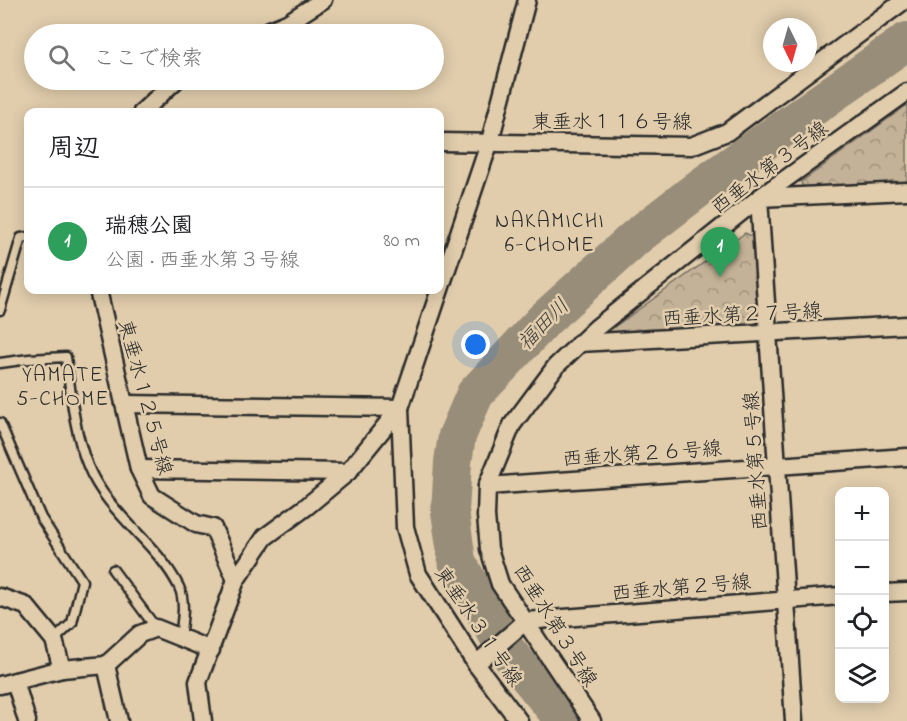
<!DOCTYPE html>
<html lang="ja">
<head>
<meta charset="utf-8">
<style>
  body { margin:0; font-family:"Indie Flower","Klee One",sans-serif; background:#f6f6f6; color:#202124 }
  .controls { position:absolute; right:18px; bottom:18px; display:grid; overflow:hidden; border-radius:12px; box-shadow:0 3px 15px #0003 }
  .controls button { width:54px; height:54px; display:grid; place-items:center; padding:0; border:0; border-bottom:2px solid #e0e0e0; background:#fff; color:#202124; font:30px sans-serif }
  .compass { position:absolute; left:763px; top:18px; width:54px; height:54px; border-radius:50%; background:#fff; box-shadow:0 3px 15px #0003; rotate:175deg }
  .you { position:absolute; left:476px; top:345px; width:21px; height:21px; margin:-15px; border:4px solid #fff; border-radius:50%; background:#1a73e8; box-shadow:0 0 0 9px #1a73e833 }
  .badge { display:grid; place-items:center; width:39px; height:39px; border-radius:50%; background:#c8321e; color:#fff; font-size:20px; font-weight:700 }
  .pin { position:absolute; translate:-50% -50px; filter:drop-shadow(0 2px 3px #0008) }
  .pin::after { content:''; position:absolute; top:32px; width:21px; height:18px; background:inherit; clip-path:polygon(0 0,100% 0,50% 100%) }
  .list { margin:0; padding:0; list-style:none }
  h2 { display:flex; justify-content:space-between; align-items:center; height:78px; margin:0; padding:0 24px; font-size:26px }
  h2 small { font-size:20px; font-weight:400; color:#757577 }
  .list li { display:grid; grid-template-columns:39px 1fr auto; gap:18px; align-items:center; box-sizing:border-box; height:108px; padding:0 24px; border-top:2px solid #e0e0e0 }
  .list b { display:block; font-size:22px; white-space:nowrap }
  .list p { margin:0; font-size:20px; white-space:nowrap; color:#757577 }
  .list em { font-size:20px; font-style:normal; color:#757577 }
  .icon { flex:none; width:33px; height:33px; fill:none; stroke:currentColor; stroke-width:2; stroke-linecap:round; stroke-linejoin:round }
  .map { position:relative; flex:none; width:907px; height:721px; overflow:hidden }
  .search { position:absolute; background:#fff; box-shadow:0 3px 15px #0003; left:24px; top:24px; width:420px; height:66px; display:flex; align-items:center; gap:15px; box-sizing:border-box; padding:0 21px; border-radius:33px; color:#757577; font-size:22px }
  .panel { position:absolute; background:#fff; box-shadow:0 3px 15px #0003; left:24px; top:108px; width:420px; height:186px; border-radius:12px }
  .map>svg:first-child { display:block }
  .park { fill:url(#park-crowns); stroke:#776e61; stroke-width:1.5 }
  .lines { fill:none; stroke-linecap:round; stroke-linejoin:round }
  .river { stroke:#988d79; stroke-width:38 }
  .service-casing { stroke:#2b2b2b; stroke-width:13 }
  .minor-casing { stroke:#2b2b2b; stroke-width:21 }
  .service { stroke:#e1cdac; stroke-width:8 }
  .minor { stroke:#e1cdac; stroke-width:16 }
  .labels { text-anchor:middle; stroke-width:5; stroke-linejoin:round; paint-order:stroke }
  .street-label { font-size:20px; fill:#2b2b2b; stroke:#e1cdac }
  .neighbourhood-label { font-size:21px; letter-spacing:1.5px; fill:#2b2b2b; stroke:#e1cdac }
  .water-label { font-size:21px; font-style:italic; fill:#413f3b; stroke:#e1cdac }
</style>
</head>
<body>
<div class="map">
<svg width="907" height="721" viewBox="0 0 907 721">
  <defs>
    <pattern id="park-crowns" width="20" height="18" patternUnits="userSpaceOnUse" patternTransform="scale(1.5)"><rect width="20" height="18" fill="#c3b297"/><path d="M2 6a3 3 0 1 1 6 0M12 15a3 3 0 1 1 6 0" fill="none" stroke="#9f917b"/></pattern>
  </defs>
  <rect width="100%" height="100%" fill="#e1cdac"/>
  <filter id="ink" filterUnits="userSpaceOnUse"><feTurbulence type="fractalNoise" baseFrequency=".0167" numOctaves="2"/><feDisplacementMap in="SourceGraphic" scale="12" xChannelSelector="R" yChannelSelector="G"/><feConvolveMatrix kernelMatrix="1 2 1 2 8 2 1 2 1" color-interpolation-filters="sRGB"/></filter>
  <g filter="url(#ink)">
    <!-- park -->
    <g class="park">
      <polygon points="907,105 907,183 803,188 801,182"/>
      <polygon points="745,233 754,237 760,317 753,327 611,337 610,330"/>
    </g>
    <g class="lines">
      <!-- river -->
      <polyline class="river" points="562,721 558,713 504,647 457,561 450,511 453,462 457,436 475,394 545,319 636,237 702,186 907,41"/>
      <!-- service casing -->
      <g class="service-casing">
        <g id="service">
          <polyline points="0,310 21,238 28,237"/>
          <path d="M0,363l29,-4 37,-2c5,36 8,75 22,109 20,49 69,76 91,121 7,15 3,35 1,50"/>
          <polyline points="0,423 41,518 82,581 72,623 54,640"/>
          <polyline points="113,570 156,628"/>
        </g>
      </g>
      <!-- minor casing -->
      <g class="minor-casing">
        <g id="minor">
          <polyline points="260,34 287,23 323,0"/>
          <polyline points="142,112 176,80"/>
          <polyline points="440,142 691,146 727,132 905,0"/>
          <polyline points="98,290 139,469 152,496 196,524 213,528 236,580"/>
          <polyline points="579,343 907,325"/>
          <polyline points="124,404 400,408"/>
          <polyline points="139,469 348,472"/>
          <polyline points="487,486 907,457"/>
          <polyline points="884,593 907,592"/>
          <polyline points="0,597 26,606 54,640 62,669 106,665 140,634 156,628 211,650"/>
          <polyline points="476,664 526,621 840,596"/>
          <polyline points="106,665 119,721"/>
          <polyline points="15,681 27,721"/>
          <polyline points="0,685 62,669"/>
          <polyline points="203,721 198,682 236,580 265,537 306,507 348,472 400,408"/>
          <polyline points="519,721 476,664 418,574 405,527 400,408 490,141 527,0"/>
          <polyline points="592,721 500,584 489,549 486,516 487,486 512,425 556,366 596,328 759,198 907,92"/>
          <polyline points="794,721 759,198 907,191"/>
        </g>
      </g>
      <!-- service -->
      <use href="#service" class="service"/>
      <!-- minor -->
      <use href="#minor" class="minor"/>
    </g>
  </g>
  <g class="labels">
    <!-- street labels -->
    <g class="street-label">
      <text x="612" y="128">東垂水１１６号線</text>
      <text transform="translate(769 167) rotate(-37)" y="7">西垂水第３号線</text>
      <text transform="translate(742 314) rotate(-3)" y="7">西垂水第２７号線</text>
      <text transform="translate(146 397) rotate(75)" y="7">東垂水１２５号線</text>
      <text transform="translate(642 453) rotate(-4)" y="7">西垂水第２６号線</text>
      <text transform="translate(755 461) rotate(-94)" y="7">西垂水第５号線</text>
      <text transform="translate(681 587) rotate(-5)" y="7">西垂水第２号線</text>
      <text transform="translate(556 625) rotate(58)" y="7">西垂水第３号線</text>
      <text transform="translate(479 626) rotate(56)" y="7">東垂水３１号線</text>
    </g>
    <!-- neighbourhood labels -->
    <g class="neighbourhood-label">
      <text x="550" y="227">NAKAMICHI<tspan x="550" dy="24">6-CHOME</tspan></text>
      <text x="63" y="381">YAMATE<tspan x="63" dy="24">5-CHOME</tspan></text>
    </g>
    <!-- water labels -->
    <g class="water-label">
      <text transform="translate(543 324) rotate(-45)" y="7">福田川</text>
    </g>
  </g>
</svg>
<div class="controls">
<button>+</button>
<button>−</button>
<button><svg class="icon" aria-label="locate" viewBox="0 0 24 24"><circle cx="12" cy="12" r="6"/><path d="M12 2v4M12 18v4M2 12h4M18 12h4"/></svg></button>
<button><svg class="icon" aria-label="layers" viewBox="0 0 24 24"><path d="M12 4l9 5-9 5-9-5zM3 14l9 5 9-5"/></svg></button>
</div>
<svg class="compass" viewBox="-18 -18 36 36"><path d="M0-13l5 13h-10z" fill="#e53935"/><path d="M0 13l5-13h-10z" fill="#757577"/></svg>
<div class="you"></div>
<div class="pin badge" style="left:720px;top:277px;background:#2e9e5b">1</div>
<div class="search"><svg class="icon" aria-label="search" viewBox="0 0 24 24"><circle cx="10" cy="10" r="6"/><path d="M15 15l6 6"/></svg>ここで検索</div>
<section class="panel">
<h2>周辺<small></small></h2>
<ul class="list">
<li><span class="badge" style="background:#2e9e5b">1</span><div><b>瑞穂公園</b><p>公園 · 西垂水第３号線</p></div><em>80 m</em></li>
</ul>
</section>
</div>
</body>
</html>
